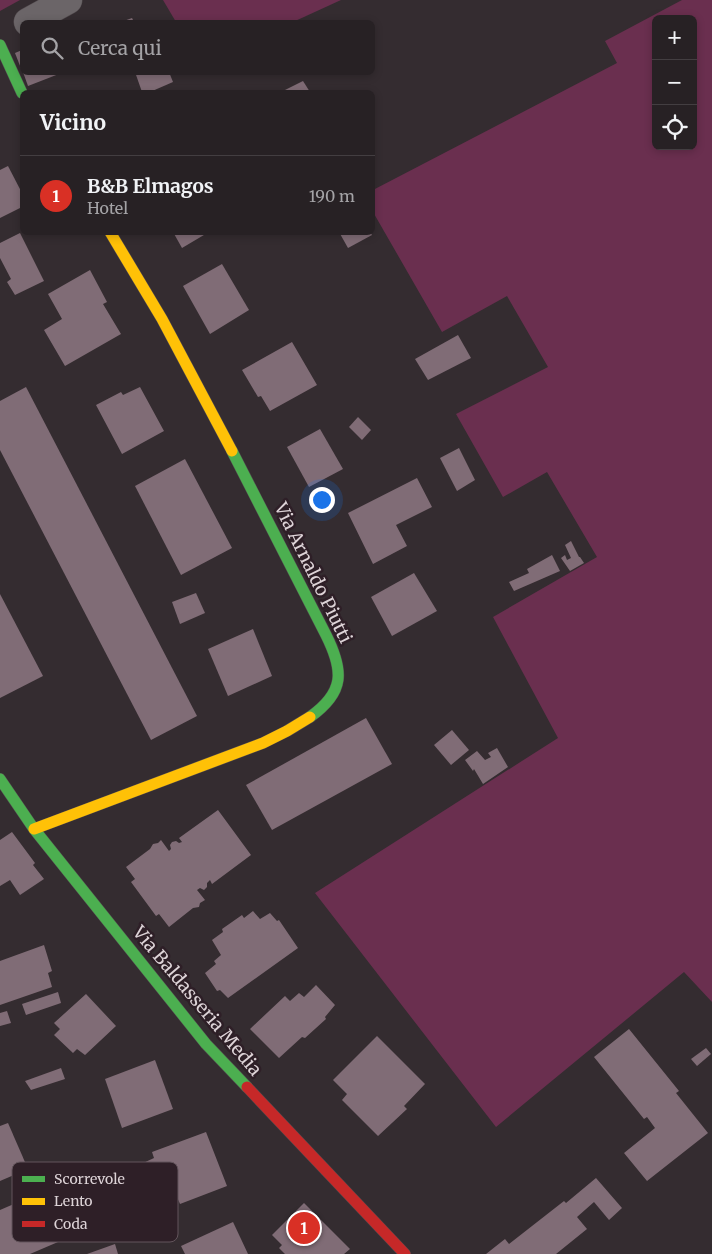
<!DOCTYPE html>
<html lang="it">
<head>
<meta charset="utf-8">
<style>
  body { margin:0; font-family:Merriweather,serif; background:#332e31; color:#f1f3f6 }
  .controls { position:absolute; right:15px; top:15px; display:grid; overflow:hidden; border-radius:8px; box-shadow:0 2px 8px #0003 }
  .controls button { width:45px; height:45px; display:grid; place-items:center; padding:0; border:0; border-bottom:1px solid #433e41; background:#272124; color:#f1f3f6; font:25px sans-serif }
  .you { position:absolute; left:321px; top:499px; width:18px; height:18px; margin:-12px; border:4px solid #fff; border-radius:50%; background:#1a73e8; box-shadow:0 0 0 8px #1a73e833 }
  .badge { display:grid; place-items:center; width:32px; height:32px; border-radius:50%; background:#d93025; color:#fff; font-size:16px; font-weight:700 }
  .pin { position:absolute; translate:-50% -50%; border:2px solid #fff; box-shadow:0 1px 5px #0006 }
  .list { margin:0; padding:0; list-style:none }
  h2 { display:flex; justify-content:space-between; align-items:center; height:65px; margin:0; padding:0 20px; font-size:21px }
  h2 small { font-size:16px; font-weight:400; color:#a4a3a6 }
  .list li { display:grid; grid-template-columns:32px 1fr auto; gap:15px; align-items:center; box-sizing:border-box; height:80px; padding:0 20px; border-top:1px solid #433e41 }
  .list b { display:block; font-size:19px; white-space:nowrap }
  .list p { margin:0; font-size:16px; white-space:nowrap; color:#a4a3a6 }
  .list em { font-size:16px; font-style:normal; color:#a4a3a6 }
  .icon { flex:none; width:28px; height:28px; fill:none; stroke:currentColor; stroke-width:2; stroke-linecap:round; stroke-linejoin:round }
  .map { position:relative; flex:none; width:712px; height:1254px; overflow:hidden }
  .search { position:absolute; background:#272124; box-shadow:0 2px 8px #0003; left:20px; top:20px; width:355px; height:55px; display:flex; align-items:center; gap:12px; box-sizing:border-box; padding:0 18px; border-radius:8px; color:#a4a3a6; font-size:19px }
  .panel { position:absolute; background:#272124; box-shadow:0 2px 8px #0003; left:20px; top:90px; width:355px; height:145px; border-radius:8px }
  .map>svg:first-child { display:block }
  .green { fill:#6a2f4f; fill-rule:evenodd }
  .building { fill:#806c76 }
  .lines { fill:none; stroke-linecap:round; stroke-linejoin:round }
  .street-casing { stroke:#524b4e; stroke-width:29 }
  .fast-casing { stroke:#524b4e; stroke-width:12 }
  .slow-casing { stroke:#524b4e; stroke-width:12 }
  .jam-casing { stroke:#524b4e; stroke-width:12 }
  .street { stroke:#6b6568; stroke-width:28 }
  .fast { stroke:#4caf50; stroke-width:11 }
  .slow { stroke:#ffc107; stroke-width:11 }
  .jam { stroke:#c62828; stroke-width:11 }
  .labels { text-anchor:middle; stroke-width:5; stroke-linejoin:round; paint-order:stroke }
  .street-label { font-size:18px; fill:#ddd3d7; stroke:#2e1f27 }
  .key { fill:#2e1f27; stroke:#63555c; stroke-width:1 }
  .key-label { font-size:14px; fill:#ddd3d7 }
</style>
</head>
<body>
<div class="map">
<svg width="712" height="1254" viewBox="0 0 712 1254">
  <rect width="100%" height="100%" fill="#342c30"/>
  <!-- green -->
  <g class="green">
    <polygon points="0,0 20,0 0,11"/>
    <polygon points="163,0 341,0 293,22 176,22"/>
    <path d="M682,0h30v1002l-28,-30 -188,155 -181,-234 243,-155 -65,-121 104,-60 -50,-85 -44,25 -47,-83 92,-47 -41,-71 -65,36 -69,-120v-22l244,-127 -12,-22zM656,19h37v127h-37z"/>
  </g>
  <!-- building -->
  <g class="building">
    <polygon points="132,18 134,22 121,22"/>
    <polygon points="22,50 22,71 15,53"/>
    <polygon points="23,72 64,72 28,86"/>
    <polygon points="135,72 169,72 173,82 150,92 142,92"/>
    <polygon points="303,81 310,92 281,92"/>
    <polygon points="8,166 22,193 22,207 0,218 0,170"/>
    <polygon points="173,232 209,232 182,248"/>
    <polygon points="339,232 370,232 372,235 348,248"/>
    <polygon points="20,233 44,281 15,295 7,282 11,279 0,258 0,243"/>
    <polygon points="222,264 249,310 210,334 183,286"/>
    <polygon points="90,270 107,302 103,304 121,334 65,366 44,330 62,319 48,294"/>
    <polygon points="458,335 471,358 428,380 415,359"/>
    <polygon points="292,342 317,385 270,411 261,396 258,397 242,370"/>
    <polygon points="26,387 197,716 151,740 0,450 0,401"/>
    <polygon points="140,387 164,431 122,454 96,405 121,392 123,395"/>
    <polygon points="358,417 371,430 362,440 349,427"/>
    <polygon points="320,429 343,469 309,487 287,447"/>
    <polygon points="459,448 475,480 457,491 440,458"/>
    <polygon points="185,459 232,548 181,575 135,486"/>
    <polygon points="417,478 432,507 396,525 407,546 373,564 348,513"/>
    <polygon points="571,541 579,557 580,557 584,563 570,571 561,558 565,555 567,560 571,558 565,545"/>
    <polygon points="552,555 560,571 514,591 509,582 529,573 527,569"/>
    <polygon points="414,573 437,611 392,636 371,597"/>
    <polygon points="196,593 205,613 180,624 172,602"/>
    <polygon points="0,594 43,676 0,698"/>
    <polygon points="253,629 272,676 228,696 208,649"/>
    <polygon points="366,718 392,764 272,830 246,785"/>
    <polygon points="452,730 469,750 451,765 434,745"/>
    <polygon points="497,748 508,767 483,784 474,769 473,771 465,760 477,751 485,760 491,757 488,753"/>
    <polygon points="218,810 251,855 212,884 210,880 207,883 207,887 204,890 200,888 197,890 205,900 200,903 199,907 193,908 169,927 159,914 156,916 131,882 135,879 126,867 150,849 153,844 158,843 161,840 169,851 171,849 170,845 172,842 176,841 179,843 182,842 179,838"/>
    <polygon points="12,832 35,863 33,865 44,879 20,895 10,880 0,886 0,840"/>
    <polygon points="253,911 260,919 270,913 277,921 279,920 298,948 228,998 220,990 217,991 205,973 216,964 214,961 221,955 212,940 223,932 222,929 242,915 244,918"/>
    <polygon points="44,945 52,971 48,973 52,987 0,1005 0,961"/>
    <polygon points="316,985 335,1005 325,1017 326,1019 305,1038 302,1037 279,1058 250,1029 285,996 290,1001 299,993 304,997"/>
    <polygon points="58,992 61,1003 26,1015 22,1004"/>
    <polygon points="86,994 116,1026 85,1055 77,1049 73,1053 54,1035 60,1029 54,1023"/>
    <polygon points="7,1011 11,1023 0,1026 0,1013"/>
    <polygon points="629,1029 679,1091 676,1093 708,1133 647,1181 624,1153 655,1128 647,1117 644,1119 594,1057"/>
    <polygon points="377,1036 425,1084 404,1106 407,1109 378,1136 342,1100 347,1094 333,1080"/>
    <polygon points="706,1048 711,1054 697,1066 691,1059"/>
    <polygon points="155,1060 173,1109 122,1128 105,1079"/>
    <polygon points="61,1068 65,1079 31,1090 25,1081"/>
    <polygon points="8,1123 28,1169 0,1181 0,1126"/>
    <polygon points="206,1132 227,1186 180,1204 177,1197 156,1205 141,1164 154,1158 152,1152"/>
    <polygon points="596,1178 622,1208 609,1220 594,1202 577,1217 587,1229 556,1254 486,1254 505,1239 509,1244 564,1201 566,1203"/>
    <polygon points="51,1188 72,1236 30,1254 0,1254 0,1210"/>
    <polygon points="304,1203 350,1249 344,1254 285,1254 279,1248 282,1245 272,1235"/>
    <polygon points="233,1222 248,1254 185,1254 181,1246"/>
    <polygon points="115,1244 118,1254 87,1254"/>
  </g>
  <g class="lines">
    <!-- street casing -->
    <g class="street-casing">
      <polyline id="street" points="28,22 68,0"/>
    </g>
    <!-- fast casing -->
    <g class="fast-casing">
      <g id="fast">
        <polyline points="0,45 22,93"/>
        <path d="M232,451l94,184c18,36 19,57 -16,82"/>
        <polyline points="0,779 34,829 206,1044 247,1087"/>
      </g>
    </g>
    <!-- slow casing -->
    <g class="slow-casing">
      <g id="slow">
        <polyline points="110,232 162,319 232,451"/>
        <polyline points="34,829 263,743 287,731 310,717"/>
      </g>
    </g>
    <!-- jam casing -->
    <g class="jam-casing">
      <polyline id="jam" points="247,1087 405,1254"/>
    </g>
    <!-- street -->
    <use href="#street" class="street"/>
    <!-- fast -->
    <use href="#fast" class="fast"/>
    <!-- slow -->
    <use href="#slow" class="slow"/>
    <!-- jam -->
    <use href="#jam" class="jam"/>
  </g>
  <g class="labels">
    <!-- street labels -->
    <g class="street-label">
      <text transform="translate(313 573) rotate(64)" y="6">Via Arnaldo Piutti</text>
      <text transform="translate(197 1001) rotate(50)" y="6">Via Baldasseria Media</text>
    </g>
  </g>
  <!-- legend -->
  <rect x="12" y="1162" width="166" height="80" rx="8" class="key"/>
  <rect x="22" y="1176" width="23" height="6" fill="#4caf50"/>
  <rect x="22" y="1198" width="23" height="7" fill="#ffc107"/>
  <rect x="22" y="1221" width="23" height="6" fill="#c62828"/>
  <g class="key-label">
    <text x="54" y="1184">Scorrevole</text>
    <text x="54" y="1206">Lento</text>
    <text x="54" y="1229">Coda</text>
  </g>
</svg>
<div class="controls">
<button>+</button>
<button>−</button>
<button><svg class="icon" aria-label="locate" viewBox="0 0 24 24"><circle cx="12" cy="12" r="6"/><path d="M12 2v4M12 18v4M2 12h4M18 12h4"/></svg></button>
</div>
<div class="you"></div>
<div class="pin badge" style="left:304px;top:1228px">1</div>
<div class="search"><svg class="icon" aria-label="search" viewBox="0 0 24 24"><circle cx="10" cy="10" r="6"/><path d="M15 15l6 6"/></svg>Cerca qui</div>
<section class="panel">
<h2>Vicino<small></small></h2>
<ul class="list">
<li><span class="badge">1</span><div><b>B&amp;B Elmagos</b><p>Hotel</p></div><em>190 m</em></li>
</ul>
</section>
</div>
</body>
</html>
